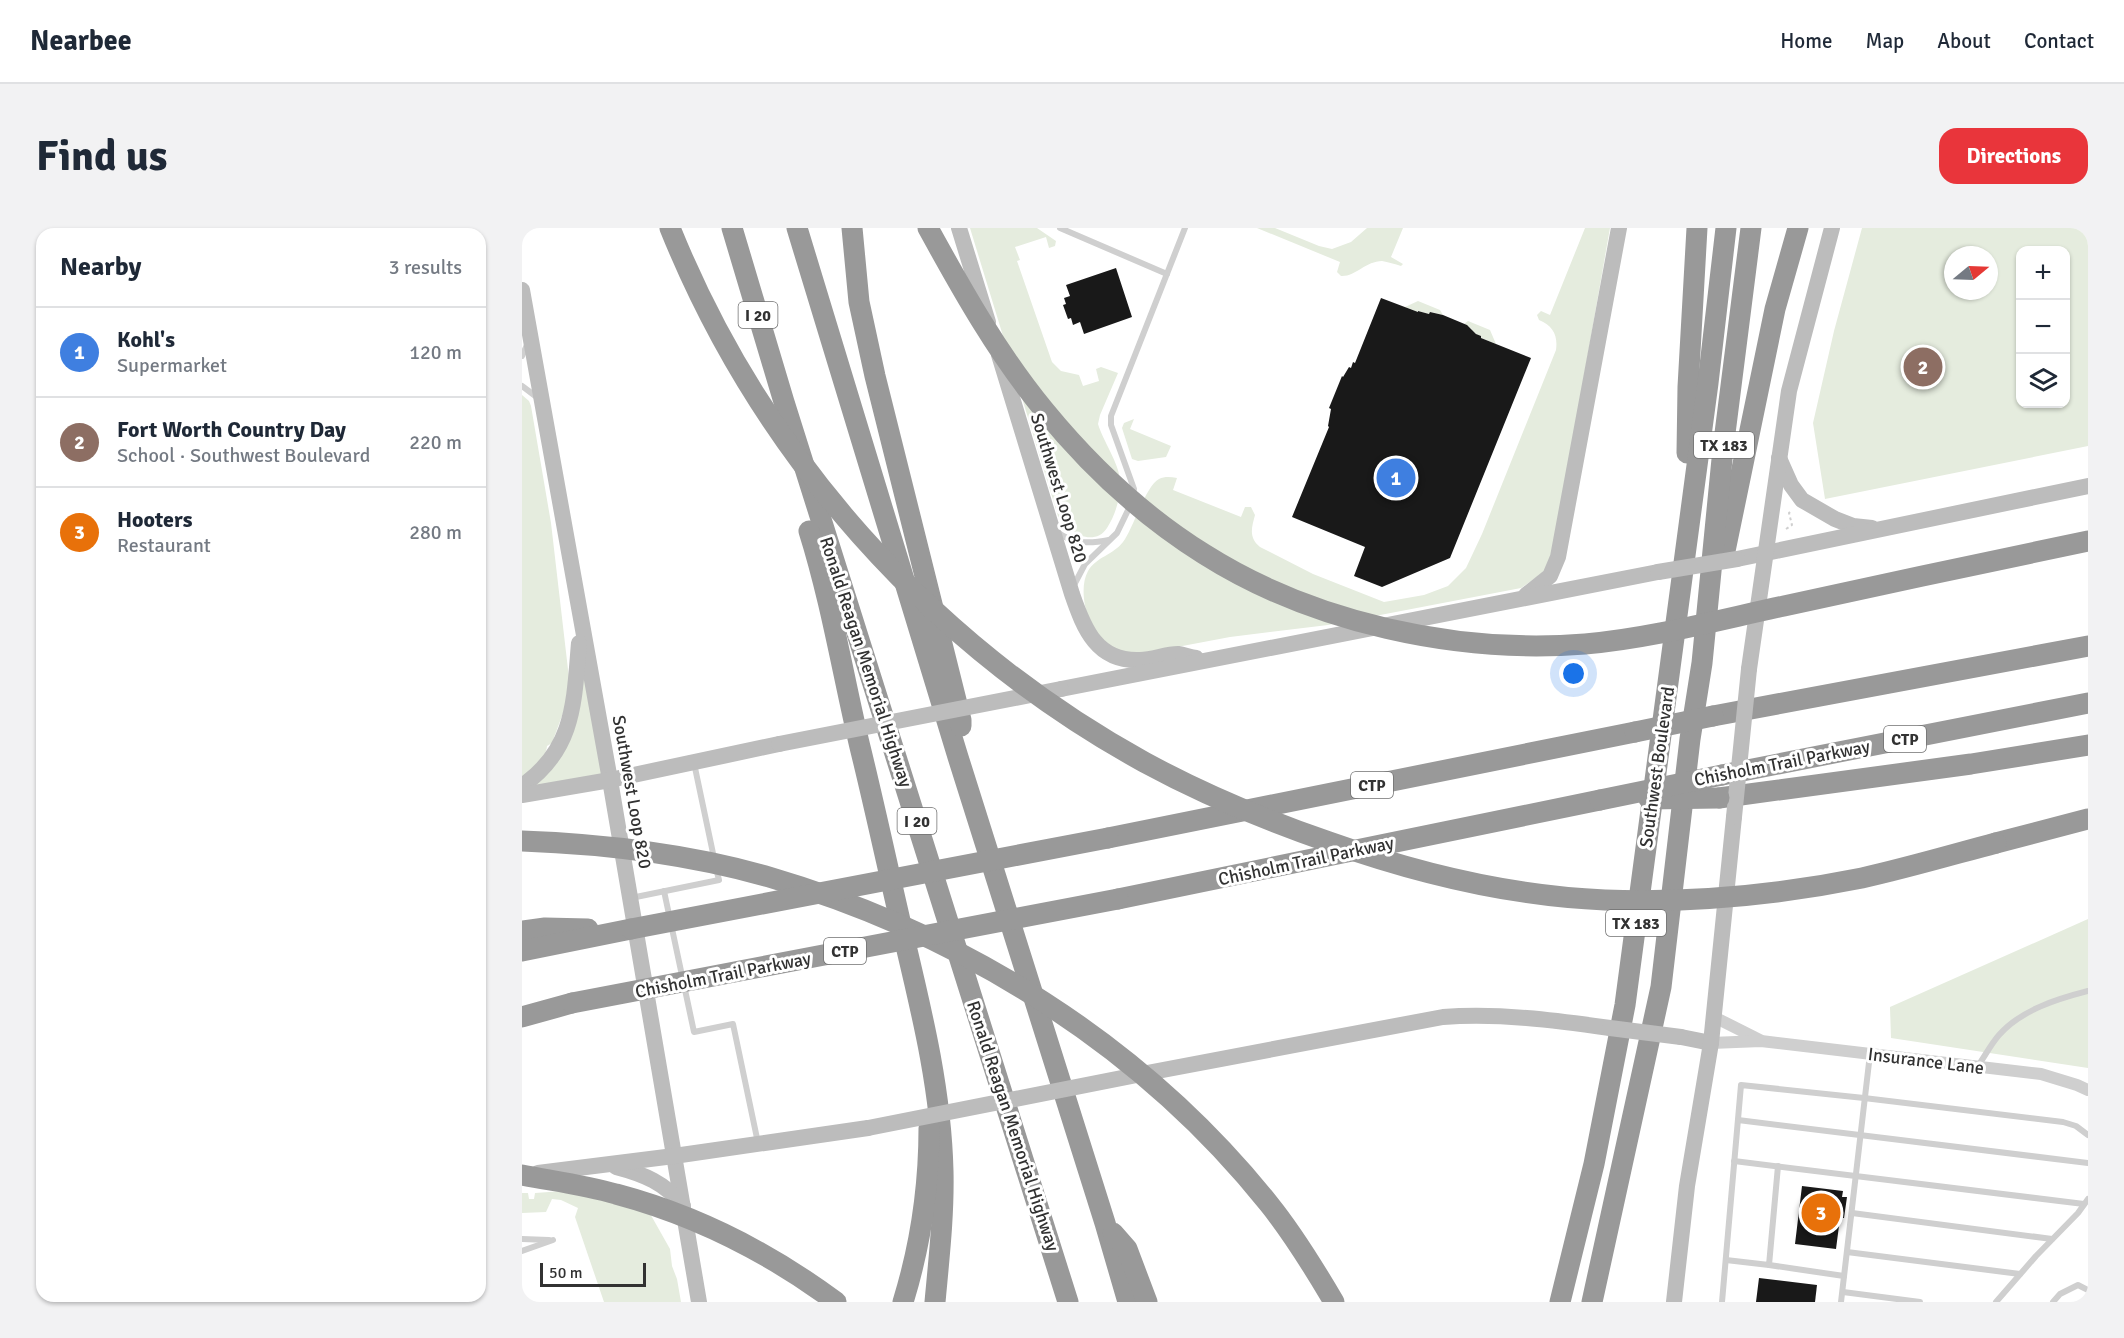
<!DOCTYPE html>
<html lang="en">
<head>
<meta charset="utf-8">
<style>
  body { margin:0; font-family:Signika,sans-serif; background:#f2f2f3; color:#1f2937 }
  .controls { position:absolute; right:18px; top:18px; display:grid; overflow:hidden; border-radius:12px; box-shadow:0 2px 4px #0004 }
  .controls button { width:54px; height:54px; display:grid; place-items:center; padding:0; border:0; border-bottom:2px solid #e0e1e3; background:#fff; color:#1f2937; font:30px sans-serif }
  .compass { position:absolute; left:1422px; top:18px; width:54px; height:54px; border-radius:50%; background:#fff; box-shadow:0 2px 4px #0004; rotate:71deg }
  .scale { position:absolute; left:18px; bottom:15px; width:106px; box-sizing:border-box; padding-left:6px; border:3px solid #323232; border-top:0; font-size:16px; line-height:21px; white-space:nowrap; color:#323232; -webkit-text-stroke:4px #fff; paint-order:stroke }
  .you { position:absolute; left:1052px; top:446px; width:21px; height:21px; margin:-15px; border:4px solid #fff; border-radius:50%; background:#1a73e8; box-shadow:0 0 0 9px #1a73e833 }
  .badge { display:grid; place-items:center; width:39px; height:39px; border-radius:50%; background:#e9353b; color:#fff; font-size:20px; font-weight:700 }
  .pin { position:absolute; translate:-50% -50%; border:3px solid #fff; box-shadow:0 2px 6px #0006 }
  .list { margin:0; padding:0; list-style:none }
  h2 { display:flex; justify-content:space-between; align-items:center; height:78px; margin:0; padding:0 24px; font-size:26px }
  h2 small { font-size:20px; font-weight:400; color:#747a83 }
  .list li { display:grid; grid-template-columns:39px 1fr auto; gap:18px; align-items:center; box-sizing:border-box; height:90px; padding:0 24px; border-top:2px solid #e0e1e3 }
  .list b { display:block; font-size:22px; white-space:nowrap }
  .list p { margin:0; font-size:20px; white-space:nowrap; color:#747a83 }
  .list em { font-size:20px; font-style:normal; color:#747a83 }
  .icon { flex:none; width:33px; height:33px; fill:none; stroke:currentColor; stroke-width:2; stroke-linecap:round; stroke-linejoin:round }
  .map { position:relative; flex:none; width:1566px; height:1074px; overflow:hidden; border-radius:18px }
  header { display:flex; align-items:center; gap:36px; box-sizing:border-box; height:84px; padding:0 30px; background:#fff; border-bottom:2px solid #e0e1e3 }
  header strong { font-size:28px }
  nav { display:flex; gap:33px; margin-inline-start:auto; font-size:21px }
  .intro { display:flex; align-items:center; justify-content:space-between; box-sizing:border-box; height:144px; padding:0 36px }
  h1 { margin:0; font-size:42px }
  .button { padding:15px 27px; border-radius:18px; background:#e9353b; color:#fff; font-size:21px; font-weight:700 }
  main { display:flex; gap:36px; padding:0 36px }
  aside { flex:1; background:#fff; border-radius:18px; box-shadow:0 2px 4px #0004 }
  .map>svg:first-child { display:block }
  .green { fill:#e5ecde; fill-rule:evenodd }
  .building { fill:#191919 }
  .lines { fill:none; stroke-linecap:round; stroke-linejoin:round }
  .path { stroke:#cfcfcf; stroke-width:2; stroke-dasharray:3 3; stroke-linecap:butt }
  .lane { stroke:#cfcfcf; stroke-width:6 }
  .street { stroke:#cfcfcf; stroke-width:12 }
  .secondary { stroke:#bcbcbc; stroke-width:16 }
  .highway { stroke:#999; stroke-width:21 }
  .secondary-bridge { stroke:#bcbcbc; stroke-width:16 }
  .highway-bridge { stroke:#999; stroke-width:21 }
  .labels { text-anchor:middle; stroke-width:6; stroke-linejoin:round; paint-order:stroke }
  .shield { fill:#fff; stroke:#707070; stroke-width:1.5 }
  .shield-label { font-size:16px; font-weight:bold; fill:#323232 }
  .street-label { font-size:18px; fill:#323232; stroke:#fff }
</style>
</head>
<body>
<header>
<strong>Nearbee</strong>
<nav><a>Home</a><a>Map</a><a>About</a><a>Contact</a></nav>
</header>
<div class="intro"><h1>Find us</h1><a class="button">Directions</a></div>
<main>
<aside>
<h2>Nearby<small>3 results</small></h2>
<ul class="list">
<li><span class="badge" style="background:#3f7fe0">1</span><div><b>Kohl's</b><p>Supermarket</p></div><em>120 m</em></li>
<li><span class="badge" style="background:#8d6e63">2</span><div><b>Fort Worth Country Day</b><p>School · Southwest Boulevard</p></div><em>220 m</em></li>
<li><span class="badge" style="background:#e8710a">3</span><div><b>Hooters</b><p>Restaurant</p></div><em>280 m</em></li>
</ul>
</aside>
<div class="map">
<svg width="1566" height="1074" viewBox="0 0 1566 1074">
  <rect width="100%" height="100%" fill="#fff"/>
  <!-- green -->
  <g class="green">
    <path d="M448,0h67l19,13 -1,5 -6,2 -3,-11 -31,10 5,13 -3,1 35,101 9,9 18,4 4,11 16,-5 -3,-12 5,-2 17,6 -18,42 -2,9c5,17 21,39 22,56 1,16 -4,34 -13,48 -13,20 -41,4 -49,-12z"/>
    <path d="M735,0h18l44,18 13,3 19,-7 16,-14h36l-12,29 12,7 -2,2c-6,-2 -13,-4 -19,-5 -16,0 -27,16 -41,15l-4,-4 3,-10z"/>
    <path d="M1063,0h25l-57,325 -8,18 -24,17 -193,37 -98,12 -90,17c-13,0 -24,-3 -35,-11 -17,-13 -28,-52 -17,-72 8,-14 25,-16 35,-29 10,-13 23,-57 36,-63 6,-3 12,-2 18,-1l-4,12 68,27 4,-10h6l4,8c-3,12 -7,22 5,32l53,27 71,28 40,-7 24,-9 18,-18 16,-34 74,-184c2,-15 -3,-24 -17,-30l-2,-5 4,-4 9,4z"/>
    <path d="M1340,0h226v218l-263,53 -12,-76 21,-92zM1498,22h46v154h-46zM1431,27h36v36h-36z"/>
    <polygon points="896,73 918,82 921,87 909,84 907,86 896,83 896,84 883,79"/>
    <polygon points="946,93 968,102 974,116 959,110 949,102 950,101 945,99 945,97 942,96"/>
    <path d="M0,167l7,6 2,5 20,117 18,155 -3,27 -14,38 -5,3c-1,13 -16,24 -25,32z"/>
    <polygon points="612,191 608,201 649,218 644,229 616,233 610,231 600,200 602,195"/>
    <polygon points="59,391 88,552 0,558 37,519"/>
    <polygon points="1566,691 1566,840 1369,810 1368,779"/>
    <polygon points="55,962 126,982 148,1021 150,1038 155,1051 159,1074 82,1074 53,989 56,980 39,972 30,971 24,984 0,985 0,965 6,965 7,971 12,971 13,965"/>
  </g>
  <!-- building -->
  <g class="building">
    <polygon points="594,40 610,89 562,106 558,94 551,97 549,90 546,91 541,77 544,76 542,70 548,68 544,57"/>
    <polygon points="859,70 896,84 896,83 907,86 908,84 921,87 945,97 954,106 959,108 959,110 1009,130 928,330 860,359 832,348 843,319 770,289 807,199 806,198 809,181 807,180 820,148 821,149 827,139 829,140 831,134 833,135"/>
    <polygon points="1280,958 1321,963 1320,969 1325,969 1322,990 1318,990 1314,1021 1273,1016"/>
    <polygon points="1237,1050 1295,1057 1293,1074 1234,1074"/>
  </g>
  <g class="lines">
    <!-- path -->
    <polyline class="path" points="1264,301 1270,297 1267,285 1270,282"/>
    <!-- lane -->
    <g class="lane">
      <polyline points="538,0 645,46"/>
      <polyline points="0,128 5,117"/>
      <polyline points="0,158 16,170"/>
      <polyline points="611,266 612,261 589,197 589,188 663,0"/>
      <path d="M535,304c16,12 32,12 52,8"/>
      <polyline points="552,357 563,336 595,305 609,276"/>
      <polyline points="172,535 192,630"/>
      <polyline points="142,663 172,804 211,796 236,915"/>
      <polyline points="109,670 197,652 194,640"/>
      <path d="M1456,838c7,-10 13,-22 21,-31 22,-25 58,-36 89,-44"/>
      <polyline points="1216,892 1566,935"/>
      <polyline points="1212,933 1562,976"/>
      <polyline points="1330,985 1530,1011"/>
      <polyline points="0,1011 27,1012"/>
      <polyline points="0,1023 31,1012"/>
      <polyline points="1325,1024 1498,1046"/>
      <polyline points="1204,1032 1247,1037 1256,938"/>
      <polyline points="1247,1037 1322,1048"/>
      <polyline points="1321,1064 1398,1074"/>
      <polyline points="1200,1074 1219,857 1342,870 1541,894 1554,898 1566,907"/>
      <polyline points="1319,1074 1348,826"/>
      <polyline points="1474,1074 1514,1028 1556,985 1566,971"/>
      <polyline points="1531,1074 1538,1066 1556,1057 1566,1062"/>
    </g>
    <!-- street -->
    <g class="street">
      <polyline points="1192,789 1238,812"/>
      <polyline points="1189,815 1239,813 1519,846 1555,857 1566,862"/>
    </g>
    <!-- secondary -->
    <g class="secondary">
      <polyline points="437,0 466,94"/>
      <polyline points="0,62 88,552 177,1074"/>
      <path d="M477,127l73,239c12,35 25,68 68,66 13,0 25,-6 38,-6 6,1 12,3 18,4"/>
      <polyline points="1257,230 1269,257 1280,272 1313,291 1331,298 1350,300"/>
      <polyline points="1215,331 1566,258"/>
      <polyline points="1004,367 1028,348 1036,329 1097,0"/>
      <polyline points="1227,441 1267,163 1310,0"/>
      <polyline points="539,461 1136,344"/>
      <path d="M0,558c53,-37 52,-85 57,-143"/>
      <polyline points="0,567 88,552 257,516"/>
      <polyline points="1159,809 1189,815"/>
      <path d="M625,845l296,-56c56,-4 111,3 167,11"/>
      <path d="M94,939c27,7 50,16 67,39"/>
      <polyline points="16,945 152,928 346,900"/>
      <polyline points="1152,1074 1165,958 1189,815 1212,589"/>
    </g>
    <!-- highway -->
    <g class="highway">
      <polyline points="210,0 262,174 546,1074"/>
      <polyline points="275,0 436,529 583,995 606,1074"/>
      <polyline points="330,0 337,74 353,148 439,492 439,498"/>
      <polyline points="1165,225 1166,159 1175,0"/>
      <path d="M287,303c22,70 34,144 51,216 15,61 28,122 42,182 19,80 39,159 41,242 1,44 -4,87 -8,131"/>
      <polyline points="1203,323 1253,81 1276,0"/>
      <polyline points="1191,488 1566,418"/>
      <polyline points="1200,547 1566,475"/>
      <polyline points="1197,570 1449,536 1566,517"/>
      <polyline points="586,610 1113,504"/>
      <polyline points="1474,615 1566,591"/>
      <polyline points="596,671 1078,572"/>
      <polyline points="0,703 23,700 66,701"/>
      <polyline points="0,723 109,701"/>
      <polyline points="0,789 50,775"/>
      <polyline points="591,1005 605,1021 625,1074"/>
      <path d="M381,1074c17,-55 26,-115 26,-174"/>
      <polyline points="1038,1074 1072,936 1103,777 1186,155 1204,0"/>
      <polyline points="1070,1074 1139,759 1168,511 1180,435 1201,221 1229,0"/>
    </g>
    <!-- secondary-bridge -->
    <g class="secondary-bridge">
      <polyline points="1136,344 1215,331"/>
      <polyline points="257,516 539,461"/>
      <polyline points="1212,589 1227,441"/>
      <polyline points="1088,800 1159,809"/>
      <polyline points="346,900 625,845"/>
    </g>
    <!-- highway-bridge -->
    <g class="highway-bridge">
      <path d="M148,0c91,226 260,416 474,534 59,32 121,58 185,80 90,32 181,54 276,58 86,3 173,-5 257,-22 45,-10 89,-23 134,-35"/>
      <path d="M406,0c34,62 70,126 116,182 45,55 99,106 160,144 109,69 253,100 381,90 67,-6 134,-24 199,-38 101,-22 203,-44 304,-65"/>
      <polyline points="1113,504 1191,488"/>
      <polyline points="1127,571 1197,570"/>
      <polyline points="1078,572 1200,547"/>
      <path d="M0,613c83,3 167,13 247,36 194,57 373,168 500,327 25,31 45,64 65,98"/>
      <polyline points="109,701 586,610"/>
      <polyline points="50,775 596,671"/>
      <path d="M0,947c31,6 63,10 94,19 79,21 154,59 220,108"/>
    </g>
  </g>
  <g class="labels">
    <!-- shield labels -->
    <g class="shield">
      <rect x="216.5" y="74" width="39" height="26" rx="4.5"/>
      <rect x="1172" y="204" width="60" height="26" rx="4.5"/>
      <rect x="1362" y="498" width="42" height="26" rx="4.5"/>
      <rect x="829" y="544" width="42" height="26" rx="4.5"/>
      <rect x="375.5" y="580" width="39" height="26" rx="4.5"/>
      <rect x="1084" y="682" width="60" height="26" rx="4.5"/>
      <rect x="302" y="710" width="42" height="26" rx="4.5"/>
    </g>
    <g class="shield-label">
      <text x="236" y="93">I 20</text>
      <text x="1202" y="223">TX 183</text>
      <text x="1383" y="517">CTP</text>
      <text x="850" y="563">CTP</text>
      <text x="395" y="599">I 20</text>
      <text x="1114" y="701">TX 183</text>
      <text x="323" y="729">CTP</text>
    </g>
    <!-- street labels -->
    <g class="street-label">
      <text transform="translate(537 260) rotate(73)" y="6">Southwest Loop 820</text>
      <text transform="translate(344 434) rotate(72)" y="6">Ronald Reagan Memorial Highway</text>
      <text transform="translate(1260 535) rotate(-11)" y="6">Chisholm Trail Parkway</text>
      <text transform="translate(1135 539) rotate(-82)" y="6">Southwest Boulevard</text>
      <text transform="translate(110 564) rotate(80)" y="6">Southwest Loop 820</text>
      <text transform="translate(784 633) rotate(-12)" y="6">Chisholm Trail Parkway</text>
      <text transform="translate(201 747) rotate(-11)" y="6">Chisholm Trail Parkway</text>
      <text transform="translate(1404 833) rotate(7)" y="6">Insurance Lane</text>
      <text transform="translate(491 898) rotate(72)" y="6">Ronald Reagan Memorial Highway</text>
    </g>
  </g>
</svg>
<div class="controls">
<button>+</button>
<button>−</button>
<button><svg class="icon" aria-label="layers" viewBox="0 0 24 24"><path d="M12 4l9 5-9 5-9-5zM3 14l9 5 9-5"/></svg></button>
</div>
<svg class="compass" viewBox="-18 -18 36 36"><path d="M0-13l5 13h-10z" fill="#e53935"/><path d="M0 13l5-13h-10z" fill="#747a83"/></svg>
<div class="scale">50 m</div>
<div class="you"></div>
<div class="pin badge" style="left:874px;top:250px;background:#3f7fe0">1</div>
<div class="pin badge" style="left:1401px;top:139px;background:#8d6e63">2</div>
<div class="pin badge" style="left:1299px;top:985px;background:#e8710a">3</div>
</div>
</main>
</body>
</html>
